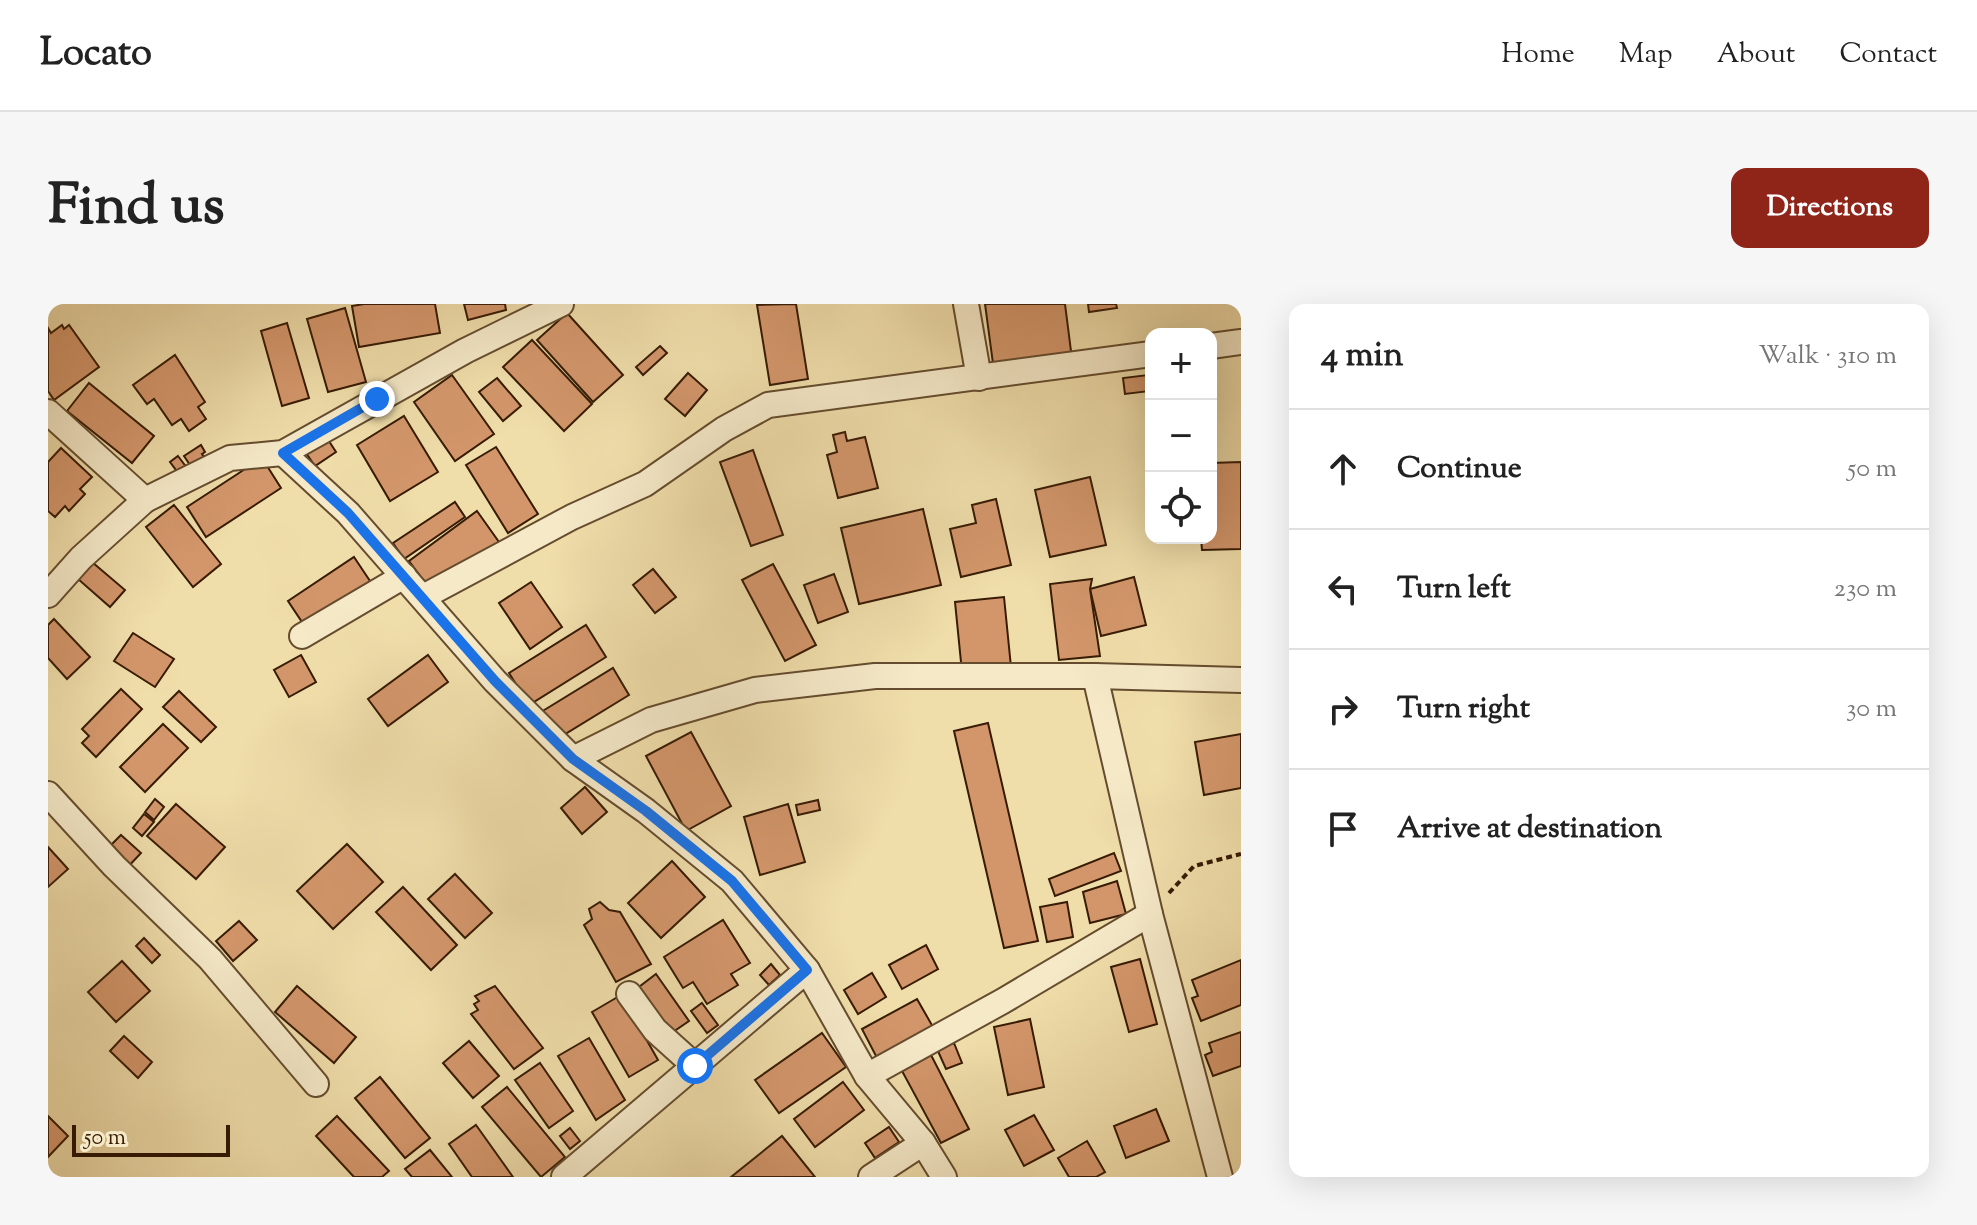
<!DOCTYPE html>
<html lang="en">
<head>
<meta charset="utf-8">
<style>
  body { margin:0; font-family:"Sorts Mill Goudy",serif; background:#f6f6f6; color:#222 }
  .controls { position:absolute; right:24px; top:24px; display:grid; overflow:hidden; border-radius:16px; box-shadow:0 8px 32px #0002 }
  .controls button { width:72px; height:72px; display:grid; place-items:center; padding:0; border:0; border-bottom:2px solid #e0e0e0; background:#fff; color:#222; font:40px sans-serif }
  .scale { position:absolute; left:24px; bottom:20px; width:158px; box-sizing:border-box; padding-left:8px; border:4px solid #371b05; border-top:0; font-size:22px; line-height:28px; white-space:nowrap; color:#371b05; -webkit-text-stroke:6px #f5e9c8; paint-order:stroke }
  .stop { position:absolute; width:24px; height:24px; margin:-18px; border:6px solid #1a73e8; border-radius:50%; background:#fff }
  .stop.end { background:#1a73e8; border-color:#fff; box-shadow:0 2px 8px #0008 }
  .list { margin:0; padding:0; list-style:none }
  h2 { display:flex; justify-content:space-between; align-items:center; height:104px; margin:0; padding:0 32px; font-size:34px }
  h2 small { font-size:26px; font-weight:400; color:#767676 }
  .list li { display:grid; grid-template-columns:52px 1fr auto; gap:24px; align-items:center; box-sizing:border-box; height:120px; padding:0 32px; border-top:2px solid #e0e0e0 }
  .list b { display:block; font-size:30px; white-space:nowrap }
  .list em { font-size:26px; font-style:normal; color:#767676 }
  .icon { flex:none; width:44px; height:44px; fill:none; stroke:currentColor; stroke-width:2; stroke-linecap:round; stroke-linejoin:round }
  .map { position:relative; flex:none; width:1193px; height:873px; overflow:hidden; border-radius:16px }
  header { display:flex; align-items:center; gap:48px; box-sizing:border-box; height:112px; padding:0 40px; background:#fff; border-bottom:2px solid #e0e0e0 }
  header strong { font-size:38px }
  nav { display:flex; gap:44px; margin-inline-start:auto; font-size:28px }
  .intro { display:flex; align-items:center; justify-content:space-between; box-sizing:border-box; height:192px; padding:0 48px }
  h1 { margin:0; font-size:56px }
  .button { padding:20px 36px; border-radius:16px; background:#8f2418; color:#fff; font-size:28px; font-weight:700 }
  main { display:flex; gap:48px; padding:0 48px }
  aside { flex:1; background:#fff; border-radius:16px; box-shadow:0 8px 32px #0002 }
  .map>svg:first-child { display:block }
  .building { fill:#d3966b; stroke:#371b05; stroke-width:2 }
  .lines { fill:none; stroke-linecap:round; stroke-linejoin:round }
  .minor-casing { stroke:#654c2e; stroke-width:28 }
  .path { stroke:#371b05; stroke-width:4; stroke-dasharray:6 4; stroke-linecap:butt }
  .minor { stroke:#f5e9c8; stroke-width:24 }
  .route { stroke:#1a73e8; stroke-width:10 }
</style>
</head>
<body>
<header>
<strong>Locato</strong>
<nav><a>Home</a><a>Map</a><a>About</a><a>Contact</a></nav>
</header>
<div class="intro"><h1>Find us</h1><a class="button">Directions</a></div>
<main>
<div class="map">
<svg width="1193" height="873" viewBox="0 0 1193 873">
  <rect width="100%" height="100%" fill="#efddaa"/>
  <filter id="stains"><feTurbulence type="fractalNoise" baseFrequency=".0025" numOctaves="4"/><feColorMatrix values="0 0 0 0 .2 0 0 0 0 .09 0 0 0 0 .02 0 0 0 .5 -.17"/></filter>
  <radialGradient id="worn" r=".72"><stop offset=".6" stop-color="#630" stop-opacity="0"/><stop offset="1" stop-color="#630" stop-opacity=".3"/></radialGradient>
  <!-- building -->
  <g class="building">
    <polygon points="316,0 387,0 392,29 311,43 304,2"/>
    <polygon points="416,0 457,0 458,6 420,16"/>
    <polygon points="748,0 760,75 722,81 709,1"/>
    <polygon points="937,0 1017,0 1024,55 946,67"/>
    <polygon points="1040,0 1068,0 1069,4 1041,8"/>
    <polygon points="297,4 318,78 280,88 259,15"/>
    <polygon points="519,9 575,71 545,98 489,36"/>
    <polygon points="239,19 261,94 234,102 213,27"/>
    <polygon points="14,21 16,25 21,21 51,63 6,96 0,87 0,24 3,29"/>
    <polygon points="484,36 544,100 516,127 455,63"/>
    <polygon points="612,42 619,49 595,71 588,63"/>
    <polygon points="127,51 157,98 150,103 158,115 141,127 133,115 124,121 106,95 99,100 85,81"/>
    <polygon points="640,69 659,86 637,112 617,95"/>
    <polygon points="404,71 446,130 407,157 366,98"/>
    <polygon points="1100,71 1102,87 1077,90 1075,74"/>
    <polygon points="449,74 473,102 455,117 431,88"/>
    <polygon points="41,79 106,132 84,159 19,107"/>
    <polygon points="356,112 390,168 342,197 309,141"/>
    <polygon points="797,128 799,137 817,133 830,184 790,194 779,151 789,148 785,131"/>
    <polygon points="279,134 288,148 267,162 258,149"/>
    <polygon points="153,141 157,148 154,150 158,156 144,164 136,152"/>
    <polygon points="448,143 490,210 460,229 418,161"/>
    <polygon points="13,144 44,173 32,185 37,190 21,207 17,202 7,213 0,207 0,158"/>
    <polygon points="705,146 735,231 703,242 672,158"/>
    <polygon points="130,152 139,164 131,170 122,158"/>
    <polygon points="214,154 233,184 158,233 139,203"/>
    <polygon points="1193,158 1193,245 1154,246 1153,234 1163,234 1163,159"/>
    <polygon points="1042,173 1058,241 1002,253 987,186"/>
    <polygon points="948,195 963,261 913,273 902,225 928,219 924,201"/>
    <polygon points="407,198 417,213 356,255 345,239"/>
    <polygon points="126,201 173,260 145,283 98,223"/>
    <polygon points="875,205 893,281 811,300 793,224"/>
    <polygon points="429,207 451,238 384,288 361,257"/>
    <polygon points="306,253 326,283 260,327 240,297"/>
    <polygon points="44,258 77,286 62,303 30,275"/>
    <polygon points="725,260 768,341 737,357 694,276"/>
    <polygon points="605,265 628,293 607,309 585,281"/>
    <polygon points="786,270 800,308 770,319 756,281"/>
    <polygon points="1086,273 1098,321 1053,332 1042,285"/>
    <polygon points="1044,275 1042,285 1052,352 1011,356 1002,280"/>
    <polygon points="483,278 514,323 482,345 451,299"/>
    <polygon points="956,293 963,363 914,368 907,298"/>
    <polygon points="6,315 42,353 19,375 0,354 0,321"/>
    <polygon points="538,321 558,353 481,401 461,369"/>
    <polygon points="85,329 126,355 107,383 66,357"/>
    <polygon points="253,351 268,378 241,393 226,366"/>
    <polygon points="380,351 400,378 340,422 320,395"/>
    <polygon points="565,364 581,391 509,435 493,408"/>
    <polygon points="73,385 94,405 48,453 34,439 41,432 34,425"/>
    <polygon points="131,387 168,423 153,438 115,403"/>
    <polygon points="940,419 990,637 956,644 906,427"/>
    <polygon points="115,420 140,444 97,488 72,463"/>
    <polygon points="643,428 683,502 638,527 598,452"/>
    <polygon points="1193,430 1193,484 1156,491 1147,438"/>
    <polygon points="537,483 559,508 534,530 513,504"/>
    <polygon points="107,495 116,503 106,516 97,508"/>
    <polygon points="770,496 772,506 750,511 748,501"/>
    <polygon points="128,500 177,543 148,575 99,532"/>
    <polygon points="740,500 757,558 712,571 696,513"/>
    <polygon points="96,510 106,518 94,532 85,524"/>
    <polygon points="73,531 93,549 77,566 57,547"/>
    <polygon points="299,540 335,578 285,625 249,587"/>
    <polygon points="0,543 20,565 0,583"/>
    <polygon points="1066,549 1073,567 1007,592 1001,575"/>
    <polygon points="624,557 657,593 613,634 580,599"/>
    <polygon points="407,570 444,609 417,634 380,595"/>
    <polygon points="1069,577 1078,610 1042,619 1035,588"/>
    <polygon points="355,583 409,641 383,666 328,608"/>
    <polygon points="552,598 561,606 572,608 603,660 568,678 536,621 544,615 541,605"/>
    <polygon points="1019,598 1025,633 999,638 992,603"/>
    <polygon points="675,616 702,659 683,670 690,681 659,700 645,678 635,684 616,653"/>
    <polygon points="191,617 209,636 185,657 168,637"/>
    <polygon points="96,634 112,651 104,659 88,642"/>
    <polygon points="878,641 890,665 854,685 841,661"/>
    <polygon points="1092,655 1109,720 1081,728 1063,663"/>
    <polygon points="1193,656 1193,701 1153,717 1144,694 1150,692 1144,676"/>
    <polygon points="74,657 102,687 68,718 40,688"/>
    <polygon points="723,660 732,671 721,681 712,671"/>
    <polygon points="824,669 838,693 810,710 796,686"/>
    <polygon points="608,670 641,717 619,732 587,686"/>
    <polygon points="249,682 308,733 286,759 227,708"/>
    <polygon points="447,682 495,744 466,765 423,710 430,706 426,700 431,697 427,692"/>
    <polygon points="573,691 610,756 581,773 544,708"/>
    <polygon points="869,695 885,723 829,754 814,725"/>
    <polygon points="654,699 670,721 659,729 643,707"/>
    <polygon points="982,715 996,783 960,791 946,723"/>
    <polygon points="1193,728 1193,762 1165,772 1157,751 1164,748 1161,739"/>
    <polygon points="774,729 798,763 731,809 707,776"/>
    <polygon points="76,732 104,758 90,774 62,747"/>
    <polygon points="541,734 577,796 548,816 510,752"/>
    <polygon points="421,737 451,772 425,794 395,759"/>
    <polygon points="906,739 914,759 898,765 889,745"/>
    <polygon points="883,751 921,825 893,839 854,767"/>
    <polygon points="492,759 525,807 501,824 467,776"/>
    <polygon points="332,773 382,834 357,854 307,794"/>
    <polygon points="795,778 816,806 767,843 746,815"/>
    <polygon points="459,783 517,853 493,873 434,803"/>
    <polygon points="1108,805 1121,837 1078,854 1066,822"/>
    <polygon points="986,811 1006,846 976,862 957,826"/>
    <polygon points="0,812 20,832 0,853"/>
    <polygon points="289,812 341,867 334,873 306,873 268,832"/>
    <polygon points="428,821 465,873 424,873 401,840"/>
    <polygon points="841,823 851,838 827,854 817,839"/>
    <polygon points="522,824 532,837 522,845 512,832"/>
    <polygon points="734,832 767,873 683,873"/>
    <polygon points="1039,837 1057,868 1048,873 1021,873 1010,854"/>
    <polygon points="382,846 404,873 364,873 357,865"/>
  </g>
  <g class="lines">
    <!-- minor casing -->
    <g class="minor-casing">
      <g id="minor">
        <polyline points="918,0 931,74"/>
        <polyline points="1163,42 1193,38"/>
        <polyline points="0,108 97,196"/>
        <polyline points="235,149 300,209 447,377 525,455 598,507 684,577 759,666 819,772 875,839 896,873"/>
        <polyline points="0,291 33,254 97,196 182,154 235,149 417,47 513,0"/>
        <polyline points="375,293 524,213 597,180 676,125 720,101 1103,50"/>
        <polyline points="254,332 356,272"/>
        <polyline points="1047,372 1102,610 1172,873"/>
        <polyline points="525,455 603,416 707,386 827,372 1047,372 1193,376"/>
        <polyline points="0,490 66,562 162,655 268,780"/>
        <polyline points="581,690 607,726 647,762"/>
        <polyline points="819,772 955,697 1102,610"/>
        <polyline points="516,873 759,666"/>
        <polyline points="823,873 875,839"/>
      </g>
    </g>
    <!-- path -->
    <polyline class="path" points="1121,589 1146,562 1193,550"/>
    <!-- minor -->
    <use href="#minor" class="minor"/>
  </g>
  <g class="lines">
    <!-- route -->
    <polyline class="route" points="329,95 235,149 300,209 447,377 525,455 598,507 684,577 759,666 647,762"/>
  </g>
  <rect width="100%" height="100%" filter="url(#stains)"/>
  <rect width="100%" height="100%" fill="url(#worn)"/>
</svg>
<div class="controls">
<button>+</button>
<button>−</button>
<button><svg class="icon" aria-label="locate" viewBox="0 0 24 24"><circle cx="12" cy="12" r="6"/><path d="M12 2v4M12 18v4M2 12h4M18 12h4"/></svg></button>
</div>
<div class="scale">50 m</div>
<div class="stop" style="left:647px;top:762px"></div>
<div class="stop end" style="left:329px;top:95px"></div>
</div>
<aside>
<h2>4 min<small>Walk · 310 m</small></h2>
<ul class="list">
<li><svg class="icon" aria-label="ahead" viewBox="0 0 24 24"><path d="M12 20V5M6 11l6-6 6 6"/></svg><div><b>Continue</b></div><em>50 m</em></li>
<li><svg class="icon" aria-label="left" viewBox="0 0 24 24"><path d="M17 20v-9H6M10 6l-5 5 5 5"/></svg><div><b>Turn left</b></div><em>230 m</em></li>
<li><svg class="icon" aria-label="right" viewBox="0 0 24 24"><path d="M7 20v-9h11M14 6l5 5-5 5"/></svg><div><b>Turn right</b></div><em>30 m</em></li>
<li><svg class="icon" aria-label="arrive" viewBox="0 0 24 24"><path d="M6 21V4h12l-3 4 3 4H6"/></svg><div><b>Arrive at destination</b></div></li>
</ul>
</aside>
</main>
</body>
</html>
